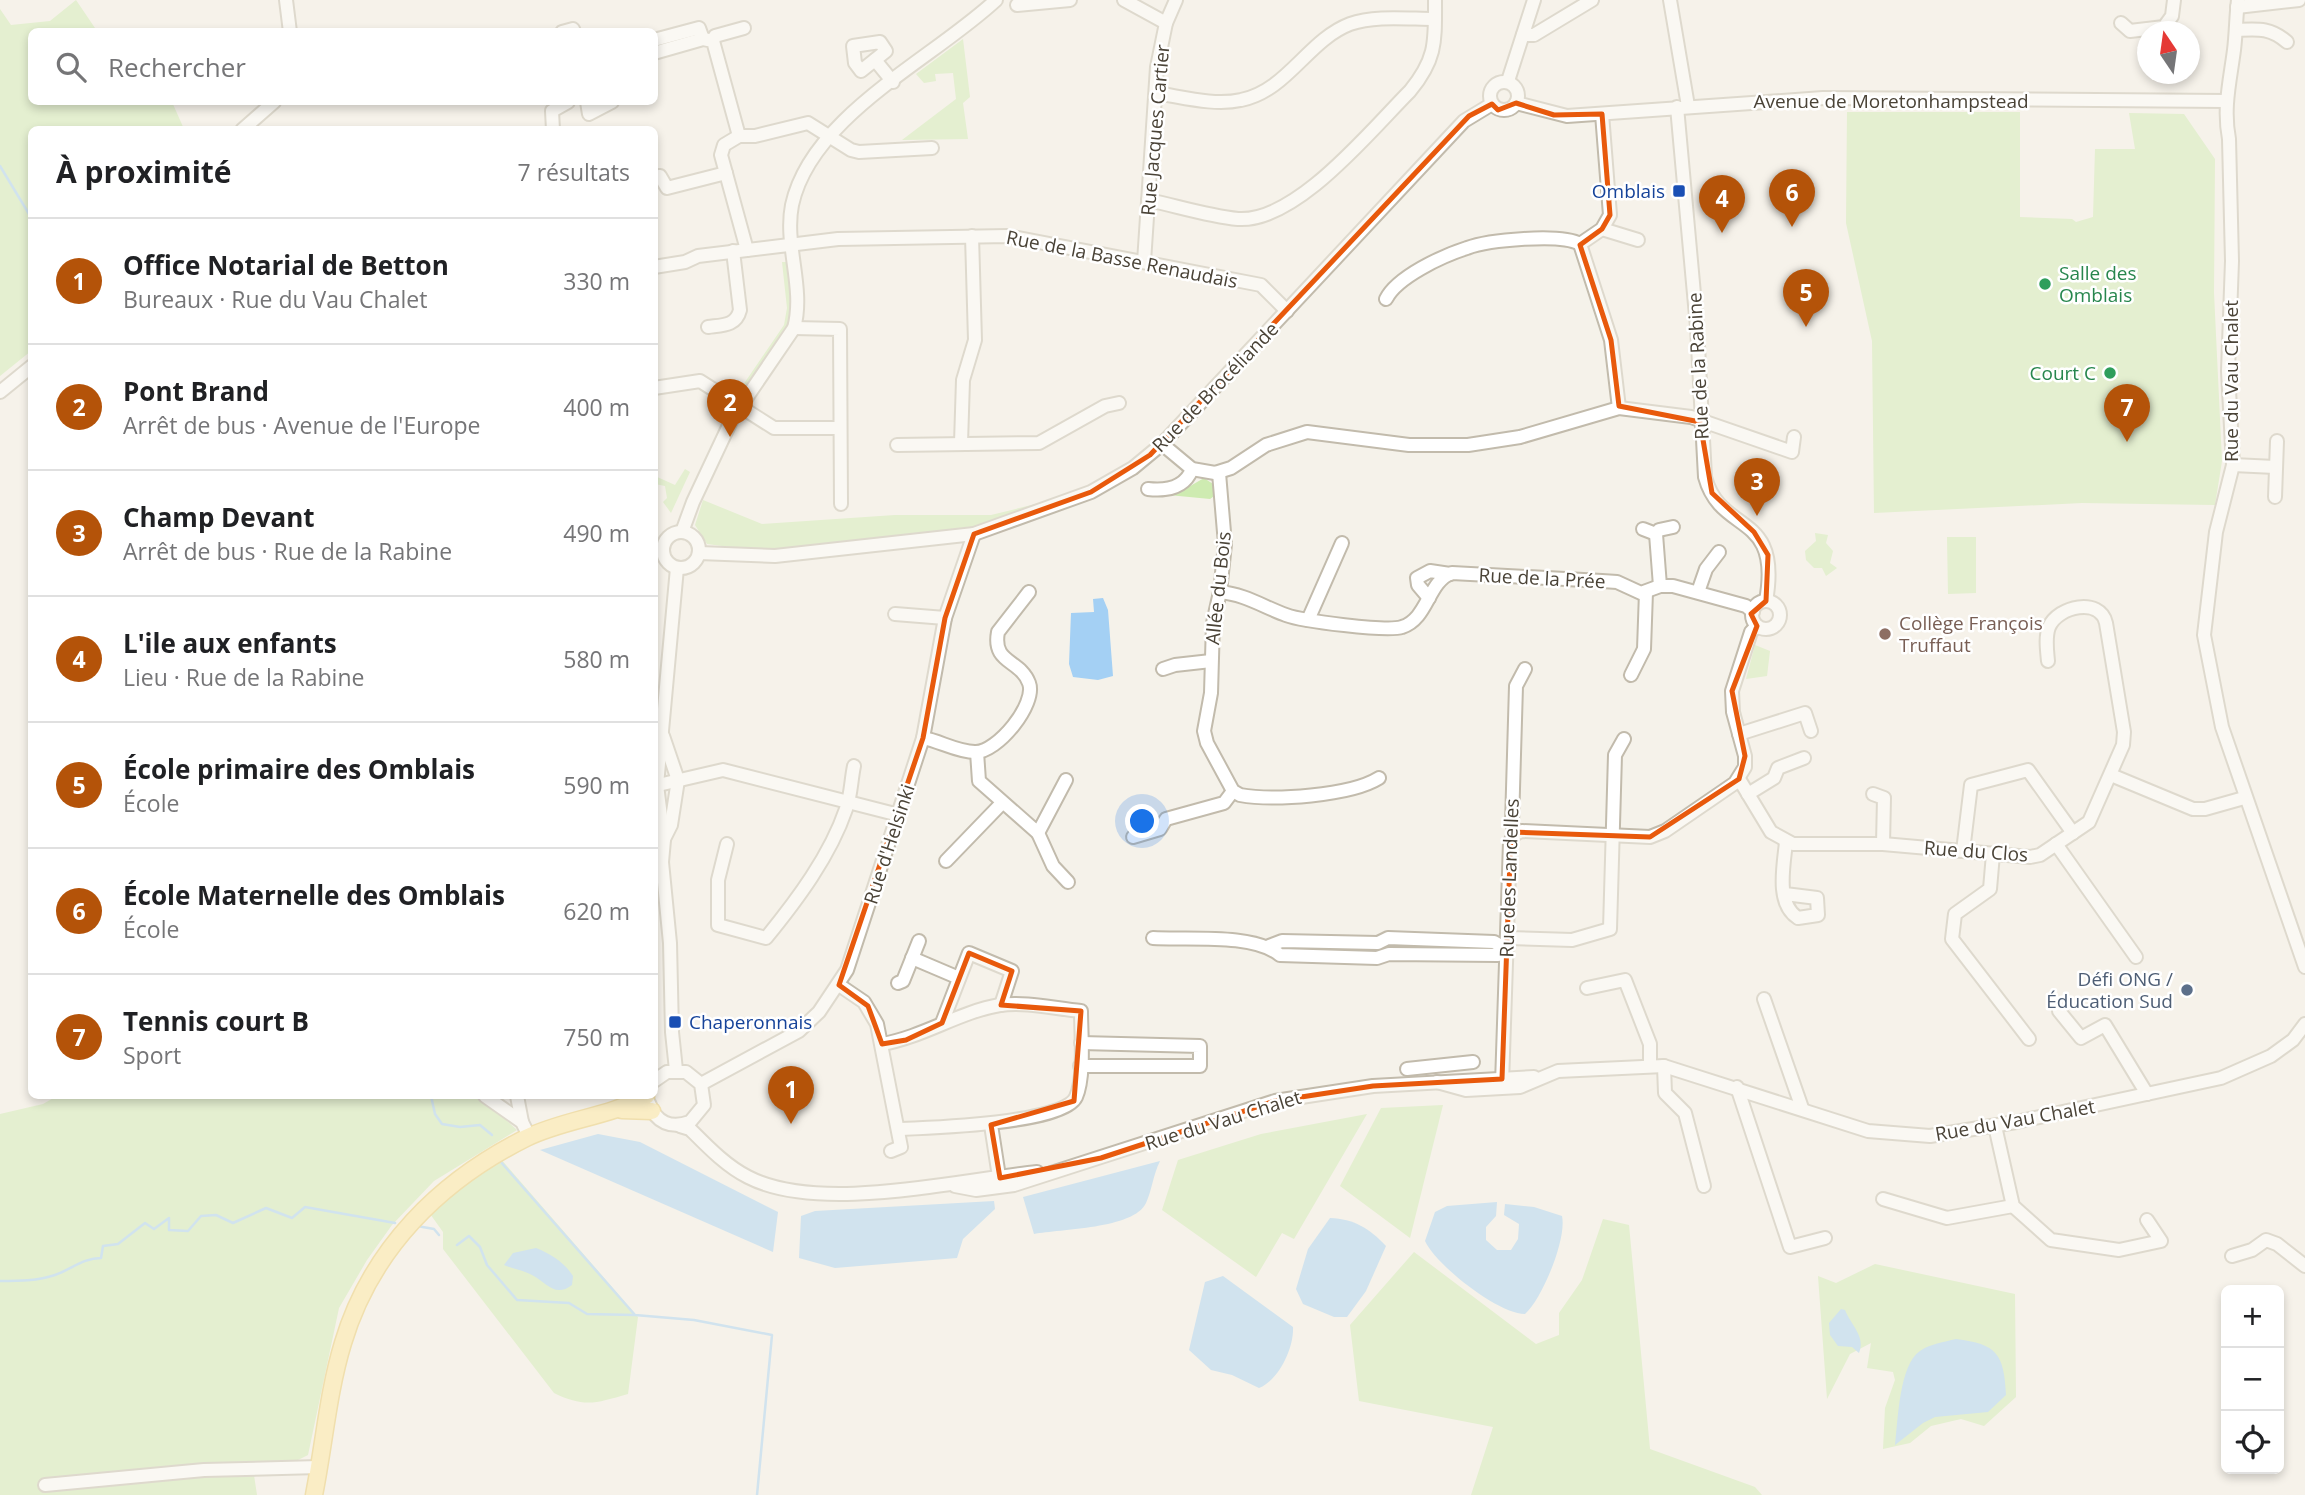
<!DOCTYPE html>
<html lang="fr">
<head>
<meta charset="utf-8">
<style>
  body { margin:0; font-family:"Open Sans",sans-serif; background:#f6f6f6; color:#202124 }
  .controls { position:absolute; right:21px; bottom:21px; display:grid; overflow:hidden; border-radius:10px; box-shadow:0 4px 10px #0003 }
  .controls button { width:63px; height:63px; display:grid; place-items:center; padding:0; border:0; border-bottom:2px solid #e0e0e0; background:#fff; color:#202124; font:35px sans-serif }
  .compass { position:absolute; left:2137px; top:21px; width:63px; height:63px; border-radius:50%; background:#fff; box-shadow:0 4px 10px #0003; rotate:347deg }
  .you { position:absolute; left:1143px; top:822px; width:24px; height:24px; margin:-18px; border:5px solid #fff; border-radius:50%; background:#1a73e8; box-shadow:0 0 0 10px #1a73e833 }
  .badge { display:grid; place-items:center; width:46px; height:46px; border-radius:50%; background:#b45309; color:#fff; font-size:23px; font-weight:700 }
  .pin { position:absolute; translate:-50% -58px; filter:drop-shadow(0 2px 4px #0008) }
  .pin::after { content:''; position:absolute; top:37px; width:24px; height:21px; background:inherit; clip-path:polygon(0 0,100% 0,50% 100%) }
  .list { margin:0; padding:0; list-style:none }
  h2 { display:flex; justify-content:space-between; align-items:center; height:91px; margin:0; padding:0 28px; font-size:30px }
  h2 small { font-size:23px; font-weight:400; color:#757577 }
  .list li { display:grid; grid-template-columns:46px 1fr auto; gap:21px; align-items:center; box-sizing:border-box; height:126px; padding:0 28px; border-top:2px solid #e0e0e0 }
  .list b { display:block; font-size:26px; white-space:nowrap }
  .list p { margin:0; font-size:23px; white-space:nowrap; color:#757577 }
  .list em { font-size:23px; font-style:normal; color:#757577 }
  .icon { flex:none; width:38px; height:38px; fill:none; stroke:currentColor; stroke-width:2; stroke-linecap:round; stroke-linejoin:round }
  .map { position:relative; flex:none; width:2305px; height:1495px; overflow:hidden }
  .search { position:absolute; background:#fff; box-shadow:0 4px 10px #0003; left:28px; top:28px; width:630px; height:77px; display:flex; align-items:center; gap:18px; box-sizing:border-box; padding:0 24px; border-radius:10px; color:#757577; font-size:26px }
  .panel { position:absolute; background:#fff; box-shadow:0 4px 10px #0003; left:28px; top:126px; width:630px; height:973px; border-radius:10px }
  .map>svg:first-child { display:block }
  .green { fill:#ceebb1 }
  .water { fill:#a4d0f4 }
  .lines { fill:none; stroke-linecap:round; stroke-linejoin:round }
  .stream { stroke:#a4d0f4; stroke-width:2.5 }
  .minor-casing { stroke:#c2bbac; stroke-width:16 }
  .major-casing { stroke:#e9c764; stroke-width:19 }
  .minor { stroke:#fff; stroke-width:12 }
  .major { stroke:#ffe699; stroke-width:16 }
  .marked { fill:none; stroke:#e8590c; stroke-width:5; stroke-linejoin:round }
  .transit-dot { fill:#1a4fb4; stroke:#fff; stroke-width:2.5 }
  .leisure-dot { fill:#2e9e5b; stroke:#fff; stroke-width:2.5 }
  .education-dot { fill:#8d6e63; stroke:#fff; stroke-width:2.5 }
  .service-dot { fill:#5c6f8a; stroke:#fff; stroke-width:2.5 }
  .labels { text-anchor:middle; stroke-width:5; stroke-linejoin:round; paint-order:stroke }
  .street-label { font-size:19px; fill:#4a4337; stroke:#fff }
  .transit-label { font-size:19px; fill:#164399; stroke:#fff; text-anchor:end }
  .leisure-label { font-size:19px; fill:#27864d; stroke:#fff; text-anchor:start }
  .education-label { font-size:19px; fill:#785e54; stroke:#fff; text-anchor:start }
  .service-label { font-size:19px; fill:#4e5e75; stroke:#fff; text-anchor:end }
</style>
</head>
<body>
<div class="map">
<svg width="2305" height="1495" viewBox="0 0 2305 1495">
  <rect width="100%" height="100%" fill="#f5f2ea"/>
  <!-- green -->
  <g class="green">
    <polygon points="76,0 97,31 32,32 32,102 172,102 184,129 32,130 31,351 0,376 0,9 11,25 50,21"/>
    <polygon points="963,39 970,97 963,103 968,139 902,140 956,99 953,73 935,74 936,81 924,83 916,74"/>
    <polygon points="1847,112 2020,112 2020,217 2072,219 2076,222 2093,217 2095,149 2135,149 2129,113 2184,114 2215,159 2214,293 2222,461 2215,505 2082,503 1874,513 1872,341 1846,223"/>
    <polygon points="782,262 788,262 793,311 790,326 746,391 741,388 784,325 787,308"/>
    <polygon points="685,469 690,472 671,513 663,502 667,498 665,486 655,484 655,476 675,485"/>
    <polygon points="1204,478 1213,484 1217,494 1210,499 1158,494 1180,492"/>
    <polygon points="703,500 762,524 895,515 991,515 1044,502 1046,504 973,529 802,548 752,550 707,544 695,525"/>
    <polygon points="1815,533 1828,535 1826,543 1833,551 1830,563 1837,568 1826,576 1822,568 1814,568 1806,560 1805,551 1816,541"/>
    <polygon points="1947,537 1976,537 1976,593 1948,594"/>
    <polygon points="1755,645 1770,651 1767,676 1746,679"/>
    <polygon points="57,1096 480,1096 517,1130 434,1181 392,1225 367,1260 339,1308 308,1455 298,1460 252,1462 257,1495 0,1495 0,1114 43,1104"/>
    <polygon points="1443,1105 1410,1238 1340,1186 1381,1108"/>
    <polygon points="1367,1114 1294,1239 1282,1233 1256,1277 1162,1210 1178,1160 1261,1134"/>
    <path d="M500,1158l138,159 -10,77c-32,9 -43,14 -74,-1l-111,-144v-17l-15,-21z"/>
    <polygon points="1603,1219 1629,1225 1650,1449 1755,1487 1762,1495 1471,1495 1493,1427 1359,1401 1350,1325 1414,1252 1536,1344 1559,1335 1559,1313 1582,1280"/>
    <polygon points="1875,1264 2015,1294 2016,1397 1984,1426 1961,1419 1931,1426 1910,1443 1883,1449 1885,1408 1895,1380 1893,1372 1867,1368 1871,1343 1850,1354 1827,1399 1818,1276 1836,1283"/>
  </g>
  <!-- water -->
  <g class="water">
    <polygon points="1103,598 1108,610 1113,676 1098,680 1073,677 1069,664 1071,613 1094,612 1093,599"/>
    <polygon points="598,1134 640,1142 778,1212 773,1252 540,1150"/>
    <path d="M1160,1161c-7,14 -8,29 -14,42 -12,26 -86,26 -112,31l-11,-37z"/>
    <polygon points="994,1201 995,1209 963,1239 957,1258 835,1268 799,1258 801,1216 815,1211"/>
    <path d="M1497,1202l-1,14 -10,11v13l11,10h14l7,-11 1,-15 -15,-9 1,-11 29,3 28,9c5,23 -20,83 -37,98 -27,0 -89,-49 -100,-73l10,-29 12,-6z"/>
    <path d="M1330,1218c24,1 39,10 56,28l-20,45 -19,26h-13l-31,-13 -7,-15 12,-40z"/>
    <path d="M536,1248c15,6 28,14 37,28l-1,9c-17,13 -25,-2 -40,-10 -9,-5 -19,-6 -28,-10l9,-12z"/>
    <path d="M1223,1276l70,51c1,21 -14,53 -34,61l-27,-13 -21,-5 -22,-20 16,-68z"/>
    <path d="M1841,1309l4,1c6,15 21,27 14,43l-7,-6 -14,-1 -8,-11 -1,-12z"/>
    <path d="M1956,1339c41,5 48,15 50,56l-18,17 -53,5 -12,6 -28,22c3,-24 4,-80 25,-94 10,-7 24,-9 36,-12z"/>
  </g>
  <g class="lines">
    <!-- stream -->
    <g class="stream">
      <polyline points="0,166 32,219"/>
      <polyline points="431,1096 435,1114 442,1124 460,1127 480,1125 492,1135"/>
      <polyline points="500,1161 635,1315 694,1320 772,1335 757,1495"/>
      <polyline points="417,1226 434,1229 439,1235"/>
      <polyline points="457,1245 469,1236 480,1247 487,1265 517,1300 569,1303 587,1314 634,1315"/>
      <path d="M0,1281c18,0 38,0 55,-6 17,-6 28,-17 46,-17l2,-12 15,-2 27,-21 9,6 15,-11v12l19,1 13,-15 15,-1 17,8 33,-15 26,10 13,-11 90,16"/>
    </g>
    <!-- minor casing -->
    <g class="minor-casing">
      <g id="minor">
        <polyline points="286,0 290,32"/>
        <polyline points="1124,0 1166,23"/>
        <polyline points="1670,0 1688,106"/>
        <path d="M2238,0c-2,17 -2,34 -4,50 -4,31 -11,58 -5,89l3,122 -4,110 5,94 -17,67 -12,103 18,92 83,240"/>
        <polyline points="1017,5 1070,0"/>
        <polyline points="2237,7 2299,0"/>
        <polyline points="2121,23 2130,31 2164,27 2172,16 2174,0"/>
        <path d="M2236,30c21,-1 34,-3 51,12"/>
        <polyline points="562,32 573,29 574,32"/>
        <polyline points="1523,35 1534,35 1592,0"/>
        <polyline points="654,40 699,28 703,39"/>
        <polyline points="713,41 715,36 744,28"/>
        <polygon points="880,42 886,51 861,71 855,63 853,46"/>
        <polyline points="654,53 703,39 713,41 739,136 755,136 808,123 851,150 859,152 932,148"/>
        <polyline points="875,60 893,82"/>
        <polyline points="1508,81 1534,0"/>
        <circle cx="1504" cy="96" r="14"/>
        <path d="M1156,93c27,4 58,13 85,7 46,-9 67,-60 109,-76 25,-9 58,-5 85,-5"/>
        <polyline points="587,102 589,114 612,102"/>
        <polyline points="1516,103 1567,116 1823,98 2226,101"/>
        <path d="M1677,107l20,220 8,150c16,59 77,33 61,124"/>
        <polyline points="242,130 274,102"/>
        <polyline points="553,130 552,111 568,102"/>
        <polyline points="739,136 724,145 721,155 747,250"/>
        <polyline points="654,177 660,176 667,188 726,173"/>
        <path d="M1148,200c29,6 60,16 90,19 58,4 133,-89 172,-128 27,-33 25,-50 25,-91"/>
        <polyline points="1602,229 1638,240"/>
        <polyline points="1580,244 1611,340 1619,408"/>
        <polyline points="1580,244 1602,229 1610,215 1602,114"/>
        <polyline points="1144,262 1157,67 1166,23 1176,0"/>
        <polyline points="654,267 685,262 698,256 838,239 1008,236 1261,285 1287,311"/>
        <path d="M1386,299c11,-22 56,-43 81,-51 21,-8 94,-15 113,-4"/>
        <path d="M708,327c15,-2 28,-1 32,-17l-7,-59"/>
        <polyline points="794,328 840,329 841,504"/>
        <polyline points="654,388 700,381 774,428 840,428"/>
        <polyline points="0,392 32,366"/>
        <polyline points="961,443 963,380 975,340 972,236"/>
        <polyline points="1162,444 1192,469 1215,473 1231,468 1266,445 1307,432 1409,445 1468,445 1520,437 1619,408 1691,417 1792,452 1794,437"/>
        <polyline points="897,445 1039,443 1105,406 1119,403"/>
        <polyline points="2233,465 2275,467"/>
        <path d="M1219,473l6,71 -5,48 -7,31 -2,70 -7,38 3,12 26,48 7,4c33,6 110,1 139,-17"/>
        <path d="M1148,489c18,2 37,-1 44,-20"/>
        <polyline points="2275,497 2277,441"/>
        <polyline points="1643,529 1656,534 1659,530 1673,527"/>
        <circle cx="681" cy="550" r="18"/>
        <path d="M682,532l11,-30 39,-83 62,-91c11,-40 -10,-83 -2,-123 19,-89 141,-146 204,-205"/>
        <polyline points="1656,534 1660,586"/>
        <polyline points="699,553 775,556 974,534 1091,492 1133,468 1162,444 1464,121 1492,104"/>
        <path d="M1220,592c24,2 44,15 66,23 16,6 101,17 116,12 26,-8 26,-46 50,-54l150,8 15,1 24,11 19,-7h13l73,20 7,6"/>
        <polyline points="1698,592 1706,569 1719,552"/>
        <polyline points="1429,598 1418,585 1417,578 1430,571 1450,574"/>
        <circle cx="1766" cy="615" r="14"/>
        <polyline points="895,614 945,618"/>
        <polyline points="1308,620 1342,543"/>
        <polyline points="1163,669 1175,665 1211,661"/>
        <polyline points="1631,675 1644,649 1646,592"/>
        <polyline points="1739,734 1805,713 1811,731"/>
        <polyline points="663,736 678,780 671,825 664,839"/>
        <path d="M923,738c17,3 34,14 52,14 22,1 62,-48 54,-69 -9,-24 -37,-19 -31,-51l31,-40"/>
        <polyline points="977,752 979,781 1038,833 1066,780"/>
        <polyline points="2111,775 2193,809 2205,809 2244,798"/>
        <path d="M1739,779l32,53 22,12h90l147,13 10,-2 49,-33 34,-77 1,-13 -18,-109c-6,-26 -48,-17 -57,4 -4,10 -2,23 -1,34"/>
        <polyline points="654,786 723,770 899,815"/>
        <polyline points="1748,794 1774,778 1778,768 1804,758"/>
        <polyline points="1873,794 1884,798 1883,844"/>
        <polyline points="1038,833 1053,866 1068,882"/>
        <polyline points="1515,834 1522,831 1650,837 1665,831 1735,783 1745,767 1745,756 1733,712 1732,691 1751,632 1757,626"/>
        <polyline points="1133,837 1160,829 1166,819 1224,803 1233,791"/>
        <path d="M727,844l-9,36v45l48,13c31,-38 64,-82 80,-129 5,-13 5,-29 8,-43"/>
        <polyline points="2056,844 2136,957"/>
        <polyline points="1963,851 1971,785 2028,770 2073,833"/>
        <polyline points="1993,854 1990,889 1955,914 1952,939 2029,1039"/>
        <polyline points="946,861 1002,803"/>
        <path d="M1785,894l32,4 1,17 -20,3c-23,-14 -14,-54 -12,-76"/>
        <path d="M1153,938c35,2 100,-5 127,17l97,3 12,-4 109,1 8,-6 -12,-7 -106,-4 -10,5 -96,-2 -13,5"/>
        <polyline points="1507,938 1572,940 1610,929 1615,755 1624,739"/>
        <polyline points="912,958 959,978"/>
        <polyline points="898,983 903,981 919,941"/>
        <polyline points="839,985 864,1002 877,1024 901,1147 891,1151"/>
        <polyline points="1587,988 1625,980 1650,1044 1650,1065"/>
        <polyline points="1764,999 1802,1108"/>
        <polyline points="2059,1011 2081,1038 2105,1025 2147,1094"/>
        <polyline points="942,1023 969,953 1012,971 1001,1005"/>
        <path d="M882,1044c41,-7 77,-32 118,-39 25,-4 57,4 81,6 0,22 4,66 -5,86 -12,27 -149,31 -178,32"/>
        <polyline points="1080,1066 1200,1066 1200,1046 1081,1043"/>
        <polyline points="1664,1066 1665,1093 1685,1113 1704,1186"/>
        <polyline points="1407,1069 1473,1062"/>
        <polyline points="676,1070 672,1032 670,943 662,862 664,840 657,785 677,568"/>
        <polyline points="1437,1082 1466,1090 1520,1087 1558,1071 1664,1066 1868,1131 1930,1136 2016,1122 2221,1078 2271,1056 2293,1040 2305,1024"/>
        <polyline points="701,1084 799,1031 819,1012 847,970 923,738 945,618 974,534"/>
        <polyline points="1502,1084 1510,842 1515,834 1512,823 1516,686 1525,669"/>
        <polyline points="1737,1087 1790,1247 1825,1238"/>
        <polyline points="485,1096 522,1122 529,1136"/>
        <polyline points="517,1096 522,1122"/>
        <path d="M649,1103c7,20 22,26 41,19l14,-17 -3,-21 -15,-12h-19l-13,9"/>
        <polyline points="991,1125 1000,1183"/>
        <path d="M680,1126l10,3c17,17 36,37 58,48 71,37 210,3 289,-5"/>
        <polyline points="1995,1126 2013,1206 2051,1240 2119,1250 2161,1241 2147,1220"/>
        <polyline points="955,1186 976,1190 1014,1185 1275,1101 1373,1086 1534,1077"/>
        <polyline points="1883,1199 1947,1218 2013,1206"/>
        <polyline points="2232,1256 2252,1250 2266,1240 2277,1244 2305,1266"/>
        <polyline points="45,1485 204,1470 319,1467"/>
      </g>
    </g>
    <!-- major casing -->
    <g class="major-casing">
      <g id="major">
        <polyline points="622,1110 652,1111"/>
        <path d="M314,1495c10,-50 14,-103 29,-152 28,-94 97,-162 183,-205 39,-19 83,-21 120,-42"/>
      </g>
    </g>
    <!-- minor -->
    <use href="#minor" class="minor"/>
    <!-- major -->
    <use href="#major" class="major"/>
  </g>
  <!-- marked area -->
  <path d="M0 0H2305V1495H0ZM1516,103l38,12 48,-1 8,101 -8,14 -22,16 31,95 8,66 81,16 12,71 42,39 14,23 -2,46 -15,13 6,12 -25,65 13,65 -6,23 -89,58 -139,-5 -9,247 -129,7 -98,15 -174,57 -101,20 -9,-53 83,-24 7,-90 -80,-6 11,-34 -43,-18 -27,70 -36,17 -24,4 -14,-38 -29,-21 84,-247 22,-120 29,-84 117,-42 59,-37 319,-339 23,-12 6,6z" fill="#f5f2ea" fill-opacity=".55" fill-rule="evenodd"/>
  <path class="marked" d="M1516,103l38,12 48,-1 8,101 -8,14 -22,16 31,95 8,66 81,16 12,71 42,39 14,23 -2,46 -15,13 6,12 -25,65 13,65 -6,23 -89,58 -139,-5 -9,247 -129,7 -98,15 -174,57 -101,20 -9,-53 83,-24 7,-90 -80,-6 11,-34 -43,-18 -27,70 -36,17 -24,4 -14,-38 -29,-21 84,-247 22,-120 29,-84 117,-42 59,-37 319,-339 23,-12 6,6z"/>
  <!-- markers -->
  <g class="transit-dot">
    <rect x="1672" y="184" width="14" height="14" rx="3.5"/>
    <rect x="668" y="1015" width="14" height="14" rx="3.5"/>
  </g>
  <g class="leisure-dot">
    <circle cx="2045" cy="284" r="7"/>
    <circle cx="2110" cy="373" r="7"/>
  </g>
  <circle class="education-dot" cx="1885" cy="634" r="7"/>
  <circle class="service-dot" cx="2187" cy="990" r="7"/>
  <g class="labels">
    <!-- street labels -->
    <g class="street-label">
      <text x="1891" y="108">Avenue de Moretonhampstead</text>
      <text transform="translate(1155 130) rotate(-85)" y="7">Rue Jacques Cartier</text>
      <text transform="translate(1122 259) rotate(11)" y="7">Rue de la Basse Renaudais</text>
      <text transform="translate(1698 366) rotate(-93)" y="7">Rue de la Rabine</text>
      <text transform="translate(2231 381) rotate(-90)" y="7">Rue du Vau Chalet</text>
      <text transform="translate(1215 387) rotate(-46)" y="7">Rue de Brocéliande</text>
      <text transform="translate(1542 578) rotate(3)" y="7">Rue de la Prée</text>
      <text transform="translate(1218 588) rotate(-84)" y="7">Allée du Bois</text>
      <text transform="translate(889 844) rotate(-72)" y="7">Rue d'Helsinki</text>
      <text transform="translate(1976 851) rotate(4)" y="7">Rue du Clos</text>
      <text transform="translate(1509 878) rotate(-88)" y="7">Rue des Landelles</text>
      <text transform="translate(1223 1120) rotate(-17)" y="7">Rue du Vau Chalet</text>
      <text transform="translate(2015 1120) rotate(-10)" y="7">Rue du Vau Chalet</text>
    </g>
    <!-- transit labels -->
    <g class="transit-label">
      <text x="1665" y="198">Omblais</text>
      <text x="689" y="1029" text-anchor="start">Chaperonnais</text>
    </g>
    <!-- leisure labels -->
    <g class="leisure-label">
      <text x="2059" y="280">Salle des<tspan x="2059" dy="22">Omblais</tspan></text>
      <text x="2096" y="380" text-anchor="end">Court C</text>
    </g>
    <!-- education labels -->
    <g class="education-label">
      <text x="1899" y="630">Collège François<tspan x="1899" dy="22">Truffaut</tspan></text>
    </g>
    <!-- service labels -->
    <g class="service-label">
      <text x="2173" y="986">Défi ONG /<tspan x="2173" dy="22">Éducation Sud</tspan></text>
    </g>
  </g>
</svg>
<div class="controls">
<button>+</button>
<button>−</button>
<button><svg class="icon" aria-label="locate" viewBox="0 0 24 24"><circle cx="12" cy="12" r="6"/><path d="M12 2v4M12 18v4M2 12h4M18 12h4"/></svg></button>
</div>
<svg class="compass" viewBox="-18 -18 36 36"><path d="M0-13l5 13h-10z" fill="#e53935"/><path d="M0 13l5-13h-10z" fill="#757577"/></svg>
<div class="you"></div>
<div class="pin badge" style="left:791px;top:1124px">1</div>
<div class="pin badge" style="left:730px;top:437px">2</div>
<div class="pin badge" style="left:1757px;top:516px">3</div>
<div class="pin badge" style="left:1722px;top:233px">4</div>
<div class="pin badge" style="left:1806px;top:327px">5</div>
<div class="pin badge" style="left:1792px;top:227px">6</div>
<div class="pin badge" style="left:2127px;top:442px">7</div>
<div class="search"><svg class="icon" aria-label="search" viewBox="0 0 24 24"><circle cx="10" cy="10" r="6"/><path d="M15 15l6 6"/></svg>Rechercher</div>
<section class="panel">
<h2>À proximité<small>7 résultats</small></h2>
<ul class="list">
<li><span class="badge">1</span><div><b>Office Notarial de Betton</b><p>Bureaux · Rue du Vau Chalet</p></div><em>330 m</em></li>
<li><span class="badge">2</span><div><b>Pont Brand</b><p>Arrêt de bus · Avenue de l'Europe</p></div><em>400 m</em></li>
<li><span class="badge">3</span><div><b>Champ Devant</b><p>Arrêt de bus · Rue de la Rabine</p></div><em>490 m</em></li>
<li><span class="badge">4</span><div><b>L'ile aux enfants</b><p>Lieu · Rue de la Rabine</p></div><em>580 m</em></li>
<li><span class="badge">5</span><div><b>École primaire des Omblais</b><p>École</p></div><em>590 m</em></li>
<li><span class="badge">6</span><div><b>École Maternelle des Omblais</b><p>École</p></div><em>620 m</em></li>
<li><span class="badge">7</span><div><b>Tennis court B</b><p>Sport</p></div><em>750 m</em></li>
</ul>
</section>
</div>
</body>
</html>
